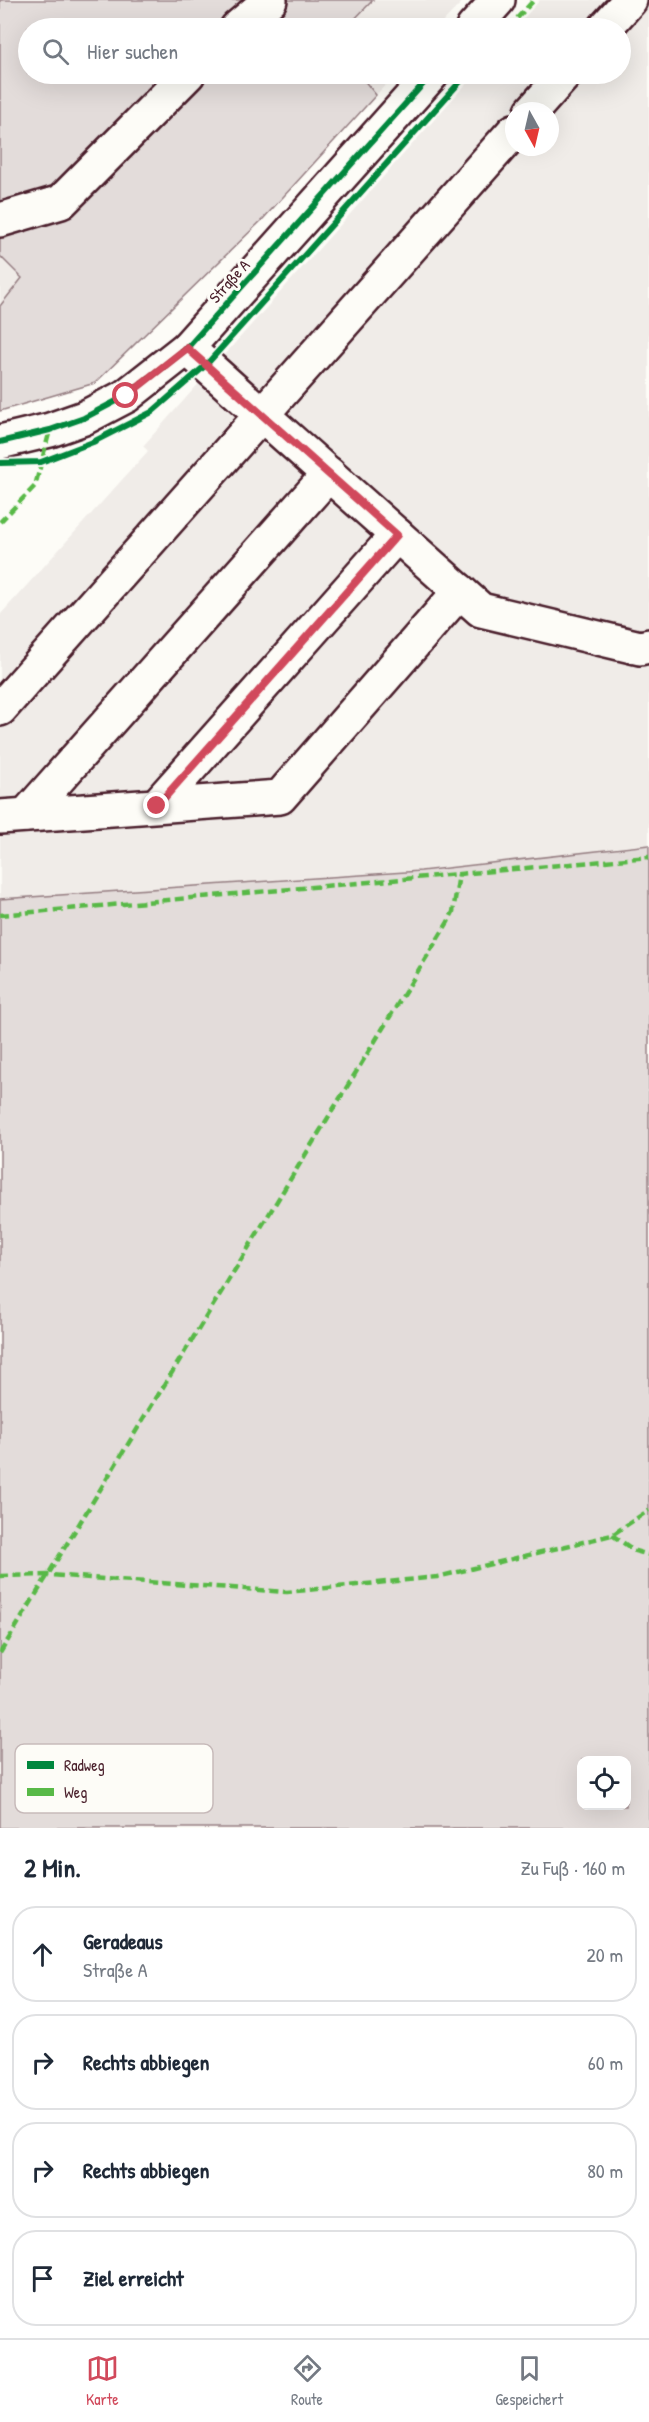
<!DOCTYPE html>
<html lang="de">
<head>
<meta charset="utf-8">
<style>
  body { margin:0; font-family:"Patrick Hand",sans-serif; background:#f2f2f3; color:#1f2937 }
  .controls { position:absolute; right:18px; bottom:18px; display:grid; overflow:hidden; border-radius:12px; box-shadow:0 6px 24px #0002 }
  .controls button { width:54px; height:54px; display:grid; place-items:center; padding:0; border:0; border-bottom:2px solid #e0e1e3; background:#fff; color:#1f2937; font:30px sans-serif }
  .compass { position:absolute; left:505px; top:102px; width:54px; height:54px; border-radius:50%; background:#fff; box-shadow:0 6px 24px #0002; rotate:172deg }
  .stop { position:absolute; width:18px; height:18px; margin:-14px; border:4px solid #d1495b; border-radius:50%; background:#fff }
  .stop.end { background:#d1495b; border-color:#fff; box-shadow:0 2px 6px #0008 }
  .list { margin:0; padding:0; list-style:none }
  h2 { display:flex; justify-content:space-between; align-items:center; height:78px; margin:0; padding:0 24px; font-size:26px }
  h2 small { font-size:20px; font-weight:400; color:#747a83 }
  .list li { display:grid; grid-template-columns:39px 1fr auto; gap:18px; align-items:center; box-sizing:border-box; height:96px; margin:0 12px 12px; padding:0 12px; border:2px solid #e0e1e3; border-radius:24px }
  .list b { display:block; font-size:22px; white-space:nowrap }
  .list p { margin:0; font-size:20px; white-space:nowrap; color:#747a83 }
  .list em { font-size:20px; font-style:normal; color:#747a83 }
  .icon { flex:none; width:33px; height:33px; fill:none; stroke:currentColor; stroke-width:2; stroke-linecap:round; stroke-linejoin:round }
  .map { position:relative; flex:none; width:649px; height:1828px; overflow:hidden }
  .search { position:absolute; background:#fff; box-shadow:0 6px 24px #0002; left:18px; right:18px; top:18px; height:66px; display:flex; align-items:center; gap:15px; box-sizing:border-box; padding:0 21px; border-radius:33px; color:#747a83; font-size:22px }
  .sheet { height:510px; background:#fff }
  nav { display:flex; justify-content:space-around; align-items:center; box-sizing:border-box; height:84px; border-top:2px solid #e0e1e3; background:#fff; font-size:16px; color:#747a83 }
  nav a { display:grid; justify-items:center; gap:3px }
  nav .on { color:#d1495b }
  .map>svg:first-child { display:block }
  .built { fill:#f0ece8; fill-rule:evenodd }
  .green { fill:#e3dcda; stroke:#967e82; stroke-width:1.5; fill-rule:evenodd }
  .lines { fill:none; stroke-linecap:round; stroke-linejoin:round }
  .minor-casing { stroke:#4a1f2b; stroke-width:38 }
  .minor { stroke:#fdfcf7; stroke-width:33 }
  .quiet { stroke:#58b947; stroke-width:4.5; stroke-dasharray:9 4.5; stroke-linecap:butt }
  .cycleway-casing { stroke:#fdfcf7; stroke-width:10 }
  .cycleway { stroke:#00873e; stroke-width:6 }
  .route { stroke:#d1495b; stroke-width:8 }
  .labels { text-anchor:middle; stroke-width:6; stroke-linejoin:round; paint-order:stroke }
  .street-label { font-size:16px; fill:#4a1f2b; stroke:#fdfcf7 }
  .key { fill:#fdfcf7; stroke:#c7baba; stroke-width:1.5 }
  .key-label { font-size:16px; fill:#4a1f2b }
</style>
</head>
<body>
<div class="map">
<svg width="649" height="1828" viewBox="0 0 649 1828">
  <rect width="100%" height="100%" fill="#fdfcf7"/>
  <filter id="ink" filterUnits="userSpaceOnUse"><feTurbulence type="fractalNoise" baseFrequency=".0167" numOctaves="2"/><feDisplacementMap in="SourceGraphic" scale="12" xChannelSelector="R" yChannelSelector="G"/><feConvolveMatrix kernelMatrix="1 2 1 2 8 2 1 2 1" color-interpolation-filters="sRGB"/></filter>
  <g filter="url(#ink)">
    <!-- built -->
    <g class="built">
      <polygon points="297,0 464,0 437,28 324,28"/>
      <path d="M540,0h109v845l-228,26 -421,28v-284l148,-164 -5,-5 332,-372h145v-46h-105zM514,111h36v36h-36z"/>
      <polygon points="359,74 396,74 376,95"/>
      <polygon points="0,256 22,278 0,306"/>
    </g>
    <!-- green -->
    <g class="green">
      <polygon points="0,0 373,0 346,28 28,28 28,74 359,74 376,95 263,219 95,383 0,411 0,306 22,278 0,256"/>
      <path d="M649,845v983h-649v-929l421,-28zM626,1760v46h-44v-46z"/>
    </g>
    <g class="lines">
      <!-- minor casing -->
      <g class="minor-casing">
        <g id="minor">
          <polyline points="237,28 270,0"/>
          <polyline points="473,28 498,0"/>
          <polyline points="605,28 630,0"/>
          <polyline points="532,111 565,74"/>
          <polyline points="0,220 61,202 188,74"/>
          <polyline points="187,348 481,610 640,648 649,646"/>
          <polyline points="0,442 50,430 84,418 126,396 187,348 432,74"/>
          <polyline points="0,709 514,131"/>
          <polyline points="157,805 397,535"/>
          <polyline points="26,815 329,474"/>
          <polyline points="0,817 280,797 460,591"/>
        </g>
      </g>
      <!-- minor -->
      <use href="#minor" class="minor"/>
      <!-- quiet -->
      <g class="quiet">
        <polyline points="508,28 534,0"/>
        <polyline points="0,522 35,486 50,430"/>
        <polyline points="0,915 649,857"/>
        <polyline points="612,1535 635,1551 649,1555"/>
        <polyline points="0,1576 49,1575 287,1592 437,1577 612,1535 649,1510"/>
        <polyline points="0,1653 448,922 453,912 459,874"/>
      </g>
      <!-- cycleway casing -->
      <g class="cycleway-casing">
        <g id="cycleway">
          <polyline points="0,442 50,430 84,418 126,396 187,348 432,74"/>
          <polyline points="0,463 41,462 93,442 152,412 206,365 467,74"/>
        </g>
      </g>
      <!-- cycleway -->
      <use href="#cycleway" class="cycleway"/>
    </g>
  </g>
  <g class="lines" filter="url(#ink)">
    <!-- route -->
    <polyline class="route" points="126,396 187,348 397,535 157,806"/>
  </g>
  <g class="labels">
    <!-- street labels -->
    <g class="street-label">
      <text transform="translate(229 281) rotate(-48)" y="6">Straße A</text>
    </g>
  </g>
  <!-- legend -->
  <rect x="15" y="1744" width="198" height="69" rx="9" class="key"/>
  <rect x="27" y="1761" width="27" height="8" fill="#00873e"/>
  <rect x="27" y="1788" width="27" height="8" fill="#58b947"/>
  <g class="key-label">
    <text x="64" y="1771">Radweg</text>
    <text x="64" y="1798">Weg</text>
  </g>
</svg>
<div class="controls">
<button><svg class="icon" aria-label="locate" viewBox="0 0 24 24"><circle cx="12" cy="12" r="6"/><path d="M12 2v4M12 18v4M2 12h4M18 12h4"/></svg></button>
</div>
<svg class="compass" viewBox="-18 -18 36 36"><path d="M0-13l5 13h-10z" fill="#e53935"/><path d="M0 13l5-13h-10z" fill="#747a83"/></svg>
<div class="stop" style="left:126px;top:396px"></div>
<div class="stop end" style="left:157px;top:806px"></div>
<div class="search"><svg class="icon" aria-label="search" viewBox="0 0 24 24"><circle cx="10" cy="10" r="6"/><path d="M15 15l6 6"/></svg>Hier suchen</div>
</div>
<section class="sheet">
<h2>2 Min.<small>Zu Fuß · 160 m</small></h2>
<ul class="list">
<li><svg class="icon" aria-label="ahead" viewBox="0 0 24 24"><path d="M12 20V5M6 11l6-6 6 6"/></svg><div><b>Geradeaus</b><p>Straße A</p></div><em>20 m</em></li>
<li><svg class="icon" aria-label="right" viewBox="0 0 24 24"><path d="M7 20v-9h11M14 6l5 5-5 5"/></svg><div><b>Rechts abbiegen</b></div><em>60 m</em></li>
<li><svg class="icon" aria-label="right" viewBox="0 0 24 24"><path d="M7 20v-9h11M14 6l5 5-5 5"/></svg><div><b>Rechts abbiegen</b></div><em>80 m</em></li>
<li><svg class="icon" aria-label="arrive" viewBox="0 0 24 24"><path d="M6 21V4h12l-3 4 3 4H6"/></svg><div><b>Ziel erreicht</b></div></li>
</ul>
</section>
<nav>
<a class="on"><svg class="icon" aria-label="map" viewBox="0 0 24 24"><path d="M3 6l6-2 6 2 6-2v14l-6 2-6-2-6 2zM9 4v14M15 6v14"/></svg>Karte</a>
<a><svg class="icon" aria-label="directions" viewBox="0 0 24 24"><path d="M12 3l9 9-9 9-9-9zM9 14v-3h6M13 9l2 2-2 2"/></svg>Route</a>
<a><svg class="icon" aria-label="saved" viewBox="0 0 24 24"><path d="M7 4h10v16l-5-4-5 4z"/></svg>Gespeichert</a>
</nav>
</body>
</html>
